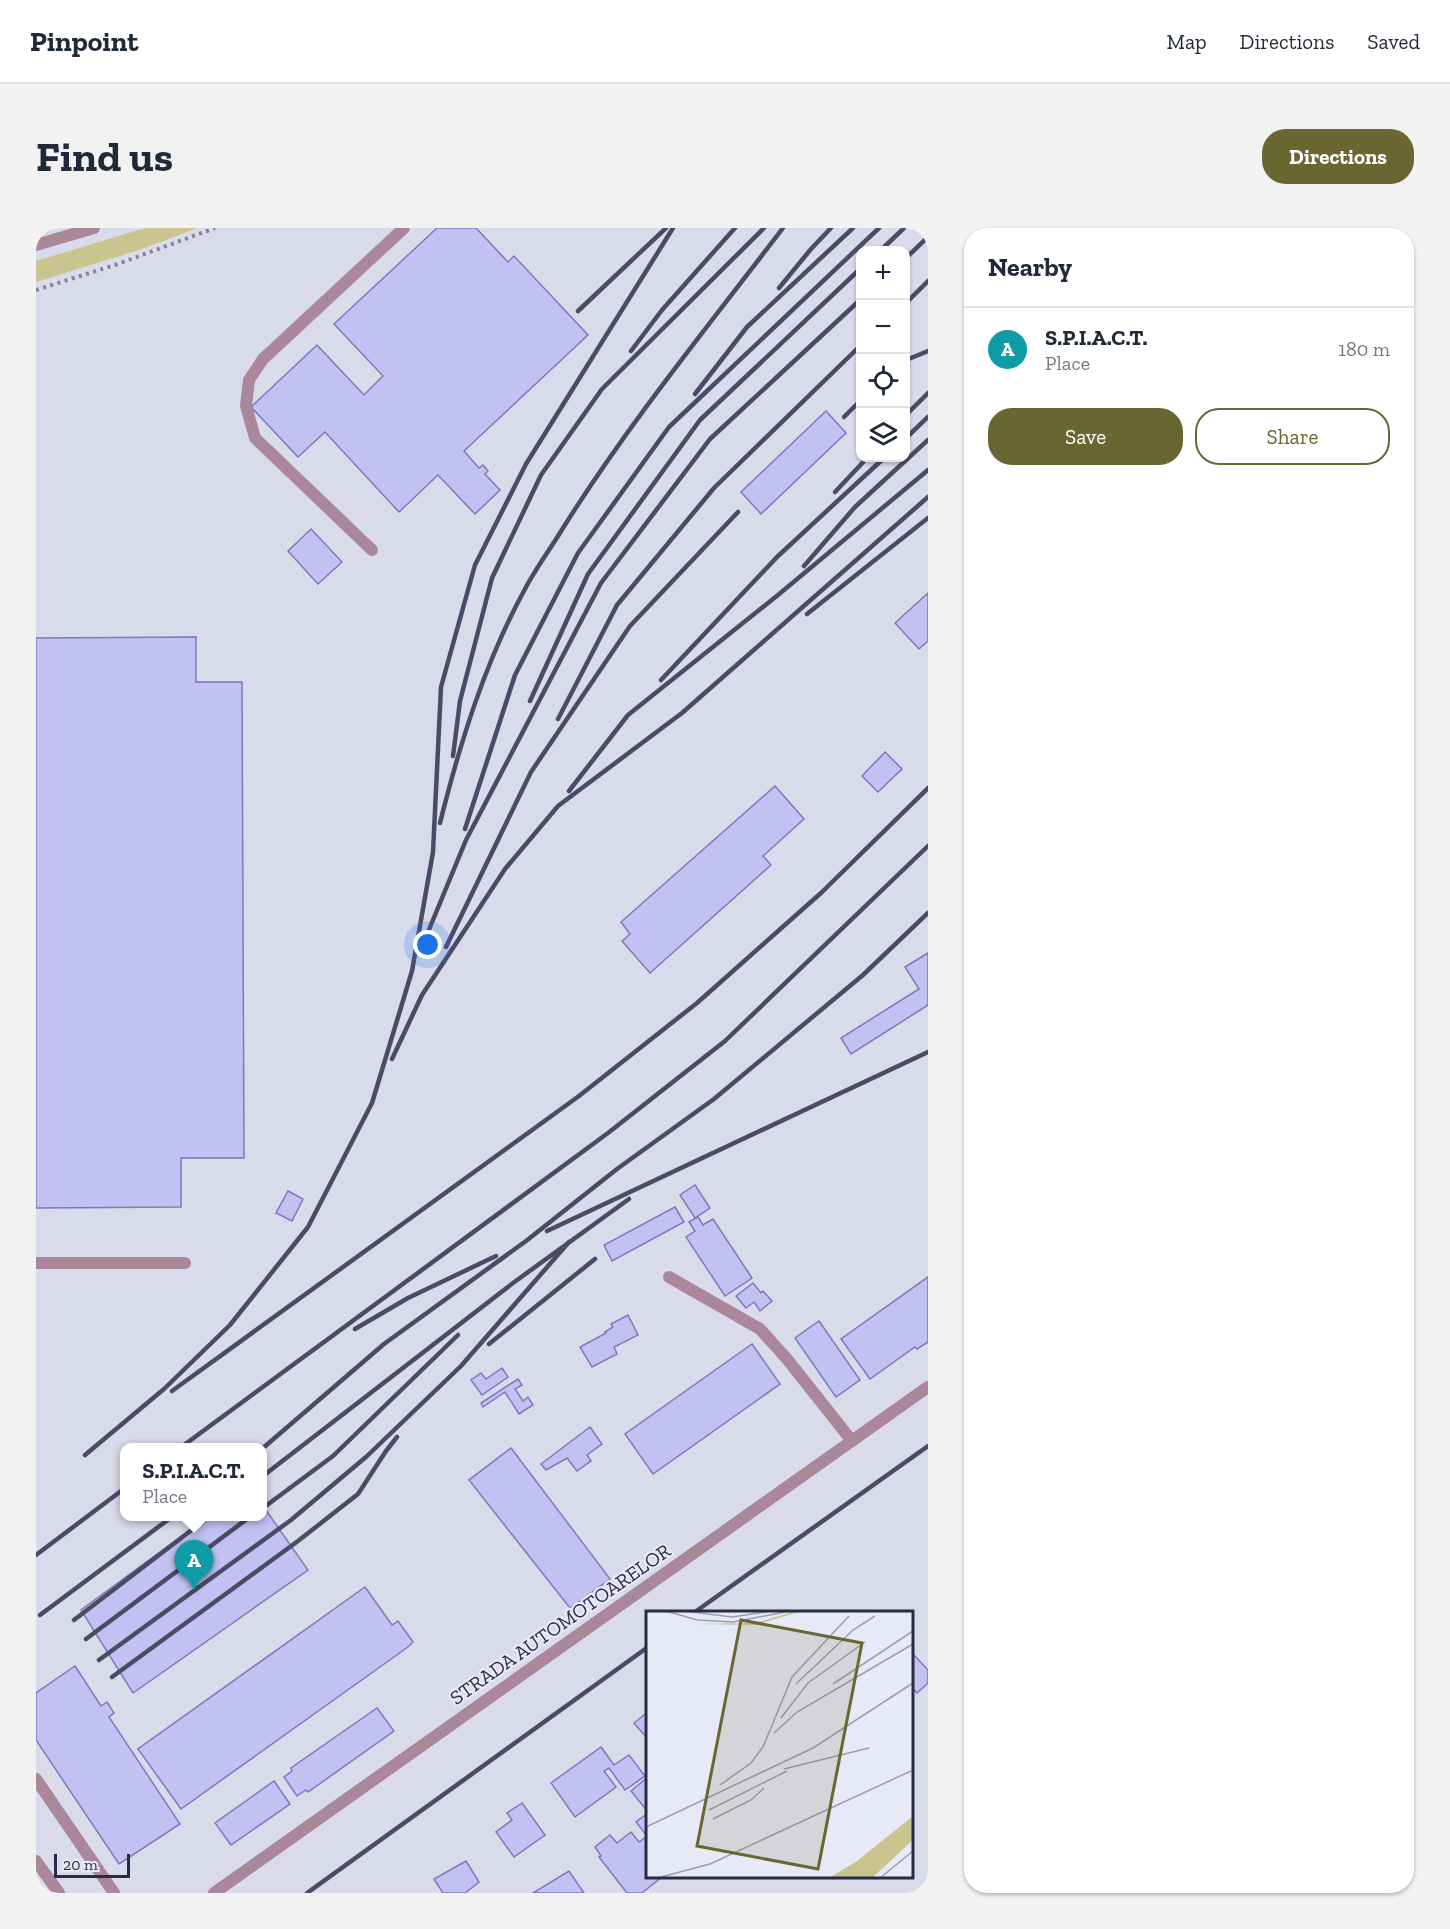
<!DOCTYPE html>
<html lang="en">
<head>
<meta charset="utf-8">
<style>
  body { margin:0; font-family:"Zilla Slab",serif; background:#f2f2f3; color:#1f2937 }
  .controls { position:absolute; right:18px; top:18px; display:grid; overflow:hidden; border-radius:12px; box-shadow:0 2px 4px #0004 }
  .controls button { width:54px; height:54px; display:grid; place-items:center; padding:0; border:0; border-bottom:2px solid #e0e1e3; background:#fff; color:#1f2937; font:30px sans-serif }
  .scale { position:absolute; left:18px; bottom:15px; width:76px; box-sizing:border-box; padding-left:6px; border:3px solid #2a2a46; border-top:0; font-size:16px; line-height:21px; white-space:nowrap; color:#2a2a46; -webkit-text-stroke:4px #e8e9f7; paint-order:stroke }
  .you { position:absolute; left:392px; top:717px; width:21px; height:21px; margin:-15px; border:4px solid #fff; border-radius:50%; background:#1a73e8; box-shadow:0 0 0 9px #1a73e833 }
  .badge { display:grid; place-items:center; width:39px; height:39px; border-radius:50%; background:#6a6632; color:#fff; font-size:20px; font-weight:700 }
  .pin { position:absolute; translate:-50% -50px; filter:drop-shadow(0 2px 3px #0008) }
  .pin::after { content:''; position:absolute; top:32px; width:21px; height:18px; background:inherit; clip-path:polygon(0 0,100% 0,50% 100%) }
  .popup { position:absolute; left:84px; top:1215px; width:147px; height:78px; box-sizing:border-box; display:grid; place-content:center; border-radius:12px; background:#fff; filter:drop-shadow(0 2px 4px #0005); font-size:20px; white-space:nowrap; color:#747a83 }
  .popup b { font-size:22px; color:#1f2937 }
  .popup::after { content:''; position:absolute; left:50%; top:100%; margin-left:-12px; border:12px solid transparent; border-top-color:#fff }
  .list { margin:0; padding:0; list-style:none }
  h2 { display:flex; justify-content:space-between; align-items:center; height:78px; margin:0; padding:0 24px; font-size:26px }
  h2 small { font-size:20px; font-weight:400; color:#747a83 }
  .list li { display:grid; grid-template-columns:39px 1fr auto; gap:18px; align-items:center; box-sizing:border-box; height:84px; padding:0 24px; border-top:2px solid #e0e1e3 }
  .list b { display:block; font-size:22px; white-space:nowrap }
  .list p { margin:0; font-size:20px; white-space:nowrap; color:#747a83 }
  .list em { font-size:20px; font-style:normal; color:#747a83 }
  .actions { display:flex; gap:12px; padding:18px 24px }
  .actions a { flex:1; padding:14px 0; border:2px solid #6a6632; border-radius:24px; text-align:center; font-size:21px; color:#6a6632 }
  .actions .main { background:#6a6632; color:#fff }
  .icon { flex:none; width:33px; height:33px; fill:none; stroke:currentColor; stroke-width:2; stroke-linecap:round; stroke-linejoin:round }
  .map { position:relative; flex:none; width:892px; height:1665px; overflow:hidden; border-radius:24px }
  header { display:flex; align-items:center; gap:36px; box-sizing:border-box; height:84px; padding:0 30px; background:#fff; border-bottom:2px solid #e0e1e3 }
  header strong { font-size:28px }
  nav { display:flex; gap:33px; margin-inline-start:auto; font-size:21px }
  .intro { display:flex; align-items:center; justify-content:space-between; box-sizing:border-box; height:144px; padding:0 36px }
  h1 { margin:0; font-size:42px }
  .button { padding:15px 27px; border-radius:24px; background:#6a6632; color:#fff; font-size:21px; font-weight:700 }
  main { display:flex; gap:36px; padding:0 36px }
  aside { flex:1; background:#fff; border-radius:24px; box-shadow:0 2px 4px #0004 }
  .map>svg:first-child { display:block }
  .built { fill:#d9daea; fill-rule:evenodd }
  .green { fill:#cac58f }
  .building { fill:#c1c2f2; stroke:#7b7abc; stroke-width:1.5 }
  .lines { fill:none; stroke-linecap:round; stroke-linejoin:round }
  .path { stroke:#838399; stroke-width:4; stroke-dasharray:3 4.5; stroke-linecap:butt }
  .service { stroke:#aa879b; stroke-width:12 }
  .minor { stroke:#aa879b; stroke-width:12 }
  .tertiary { stroke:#aa879b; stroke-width:12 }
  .rail { stroke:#4b4b65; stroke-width:4.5 }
  .labels { text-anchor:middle; stroke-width:4.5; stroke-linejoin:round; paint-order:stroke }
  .street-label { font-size:20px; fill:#2a2a46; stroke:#e8e9f7 }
  .inset-road { fill:none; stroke:#9c9db0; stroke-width:1.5 }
  .view { fill:#6a6632; fill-opacity:0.15; stroke:#6a6632; stroke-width:3 }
  .inset-edge { fill:none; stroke:#2a2a46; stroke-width:3 }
</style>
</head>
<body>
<header>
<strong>Pinpoint</strong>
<nav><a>Map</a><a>Directions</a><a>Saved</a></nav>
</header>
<div class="intro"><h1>Find us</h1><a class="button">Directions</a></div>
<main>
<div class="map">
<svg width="892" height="1665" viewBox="0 0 892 1665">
  <rect width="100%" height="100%" fill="#e8e9f7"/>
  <!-- built -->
  <path class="built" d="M0,0h892v1665h-892zM824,22h46v208h-46zM89,1220h138v68h-138zM612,1384h264v264h-264z"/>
  <!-- green -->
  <polygon class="green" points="109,0 161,0 109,20 0,54 0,33"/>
  <!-- building -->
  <g class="building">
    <polygon points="401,0 440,0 472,34 478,28 552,107 428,223 443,240 447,237 452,243 449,246 464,262 439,286 402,247 363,284 289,204 262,229 215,179 281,117 328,167 347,148 298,96"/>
    <polygon points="790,183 810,205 725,286 705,264"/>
    <polygon points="275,301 306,334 282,356 252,323"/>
    <polygon points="892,365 892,413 883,421 859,395"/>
    <polygon points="160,409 160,454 206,454 208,930 145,930 145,979 0,980 0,410"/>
    <polygon points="849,524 866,541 842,564 826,548"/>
    <polygon points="739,558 768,591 727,628 735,637 614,745 586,713 594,706 585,694"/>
    <polygon points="892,725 892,777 815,826 805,810 883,761 869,739"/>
    <polygon points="659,957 674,980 659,990 644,967"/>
    <polygon points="252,963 267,971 256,993 240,985"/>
    <polygon points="639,979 648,994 576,1033 568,1017"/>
    <polygon points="662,989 667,997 677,991 716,1050 689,1068 650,1009 659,1003 653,994"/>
    <polygon points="892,1049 892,1114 881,1121 879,1119 834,1151 805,1111"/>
    <polygon points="717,1055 725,1065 727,1063 736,1073 724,1083 718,1074 710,1080 700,1068"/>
    <polygon points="592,1087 602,1107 578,1119 581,1126 556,1139 544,1119 570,1105 569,1104 577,1099 575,1096"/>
    <polygon points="783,1093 824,1152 800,1169 759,1110"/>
    <polygon points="716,1116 744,1156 617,1246 589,1206"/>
    <polygon points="466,1140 472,1149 446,1167 435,1152 445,1145 450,1151"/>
    <polygon points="482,1151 486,1157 479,1161 487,1173 492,1169 497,1177 483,1186 469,1164 447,1179 445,1175"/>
    <polygon points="554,1199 566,1216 551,1227 555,1233 541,1243 531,1230 510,1242 505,1236"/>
    <polygon points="475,1220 574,1351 534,1380 433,1252"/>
    <polygon points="227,1278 272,1342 97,1465 45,1382 173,1288 227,1288"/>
    <polygon points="329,1359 356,1397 362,1393 377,1414 372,1419 145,1581 102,1521"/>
    <polygon points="876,1425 892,1442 892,1455 881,1465 876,1460"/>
    <polygon points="39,1438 65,1478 71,1474 78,1485 73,1489 144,1596 83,1636 0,1512 0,1465"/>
    <polygon points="341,1480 358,1503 272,1564 270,1562 261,1568 248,1549 256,1543 255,1540"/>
    <polygon points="612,1484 612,1511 598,1495"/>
    <polygon points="565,1519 578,1537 593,1527 609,1548 589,1562 573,1540 568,1543 580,1559 539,1589 515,1555"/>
    <polygon points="612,1549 612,1584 595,1563"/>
    <polygon points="238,1553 254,1576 195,1617 179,1595"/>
    <polygon points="486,1575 509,1607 478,1629 460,1604 476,1592 471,1585"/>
    <polygon points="612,1585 612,1648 627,1648 606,1665 591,1665 563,1629 565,1628 559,1619 574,1607 581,1615 595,1604 603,1614 611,1608 600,1594"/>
    <polygon points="430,1633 443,1654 429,1665 407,1665 398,1651"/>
    <polygon points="533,1643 548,1665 497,1665"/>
  </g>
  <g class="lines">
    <!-- path -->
    <polyline class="path" points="0,62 79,37 179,0"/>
    <!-- service -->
    <g class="service">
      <polyline points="336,322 219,210 210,178 213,152 227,131 368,0"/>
      <polyline points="0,1035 149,1035"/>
      <polyline points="633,1049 724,1101 751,1131 816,1213"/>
      <polyline points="0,1551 78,1665"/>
      <polyline points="0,1633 23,1665"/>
    </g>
    <!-- minor -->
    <polyline class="minor" points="178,1665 892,1159"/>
    <!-- tertiary -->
    <polyline class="tertiary" points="0,17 58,0"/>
    <!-- rail -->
    <g class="rail">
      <polyline points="845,22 868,0"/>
      <polyline points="870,30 892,9"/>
      <polyline points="743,60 775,21 795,0"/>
      <polyline points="870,75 892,53"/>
      <polyline points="542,83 630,0"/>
      <polyline points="595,123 626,82 699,0"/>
      <polyline points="870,132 892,123"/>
      <polyline points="659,166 711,99 817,0"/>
      <polyline points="870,187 892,165"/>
      <polyline points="808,189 824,173"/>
      <polyline points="870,210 892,189"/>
      <polyline points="799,264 831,230"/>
      <polyline points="768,338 819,279 892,212"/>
      <polyline points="771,386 892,290"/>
      <polyline points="625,452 741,329 848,230"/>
      <polyline points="494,473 552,346 664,192 824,41"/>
      <polyline points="522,491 581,377 678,260 824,118"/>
      <polyline points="417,528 424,473 456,350 505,247 566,161 728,0"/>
      <polyline points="533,563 592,487 742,367 892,242"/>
      <path d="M404,595c20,-80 45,-161 85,-234 11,-21 26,-41 38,-61 66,-105 145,-202 220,-300"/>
      <polyline points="429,601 479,447 542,325 633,199 843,0"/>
      <polyline points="410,719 495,544 594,398 702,284"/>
      <polyline points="385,721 430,612 565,355 674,211 824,72"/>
      <polyline points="356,831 386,767 469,641 522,578 646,485 892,269"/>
      <polyline points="511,1003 892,824"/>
      <polyline points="319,1101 372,1070 460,1028"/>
      <polyline points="453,1116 559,1031"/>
      <polyline points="136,1163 543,868 661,775 785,665 892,560"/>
      <polyline points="144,1220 572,905 689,813 892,618"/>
      <polyline points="227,1220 348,1116 490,1013 581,941 678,871 827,747 892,685"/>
      <polyline points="49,1227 128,1161 194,1097 272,999 336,875 376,743 397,624 405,459 439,337 490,236 637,0"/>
      <polyline points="227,1248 477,1055 593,971"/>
      <polyline points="227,1280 297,1228 422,1107"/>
      <polyline points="0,1327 89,1260"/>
      <polyline points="659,1384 892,1218"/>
      <polyline points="4,1387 137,1288"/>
      <polyline points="38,1392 174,1288"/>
      <polyline points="50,1411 215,1288"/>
      <polyline points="63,1432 255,1292 330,1229 425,1138 533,1014"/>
      <polyline points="76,1449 262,1313 322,1266 350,1223 361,1209"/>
      <polyline points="271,1665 612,1419"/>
    </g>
  </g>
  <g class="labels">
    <!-- street labels -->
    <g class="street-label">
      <text transform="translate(524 1396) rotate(-35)" y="7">STRADA AUTOMOTOARELOR</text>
    </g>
  </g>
  <!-- overview -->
  <g transform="translate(610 1383)">
    <rect width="267" height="267" fill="#e8e9f7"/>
    <path d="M150,0h6l-47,14 -63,-1 63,-1zM267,205v24l-41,38h-43l28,-17z" fill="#cac58f"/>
    <path class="inset-road" d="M20,0l31,9 36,2 57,-11M38,0l48,6 40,-6M150,73l57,-54 22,-14M187,73l80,-53M135,107l27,-35 57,-41M128,122l23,-21 116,-68M138,158l85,-21M74,174l31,-22 12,-16 29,-70 57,-61M63,199l78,-39M67,208l38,-19 13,-12M0,216l167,-79 100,-65M11,267l53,-14 203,-94M234,267l33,-27"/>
    <path class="view" d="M95,9l121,23 -44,226 -121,-23z"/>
    <rect width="267" height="267" class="inset-edge"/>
  </g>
</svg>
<div class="controls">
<button>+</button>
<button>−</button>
<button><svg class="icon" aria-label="locate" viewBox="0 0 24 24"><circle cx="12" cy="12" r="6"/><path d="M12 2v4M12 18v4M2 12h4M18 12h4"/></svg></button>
<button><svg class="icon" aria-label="layers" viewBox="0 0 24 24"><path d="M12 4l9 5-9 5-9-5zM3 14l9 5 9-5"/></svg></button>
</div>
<div class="scale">20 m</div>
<div class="you"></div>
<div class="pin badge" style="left:158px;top:1362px;background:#0f9aa8">A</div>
<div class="popup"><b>S.P.I.A.C.T.</b>Place</div>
</div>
<aside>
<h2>Nearby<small></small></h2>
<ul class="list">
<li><span class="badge" style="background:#0f9aa8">A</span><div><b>S.P.I.A.C.T.</b><p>Place</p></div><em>180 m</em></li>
</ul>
<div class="actions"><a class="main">Save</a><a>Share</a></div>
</aside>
</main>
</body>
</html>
